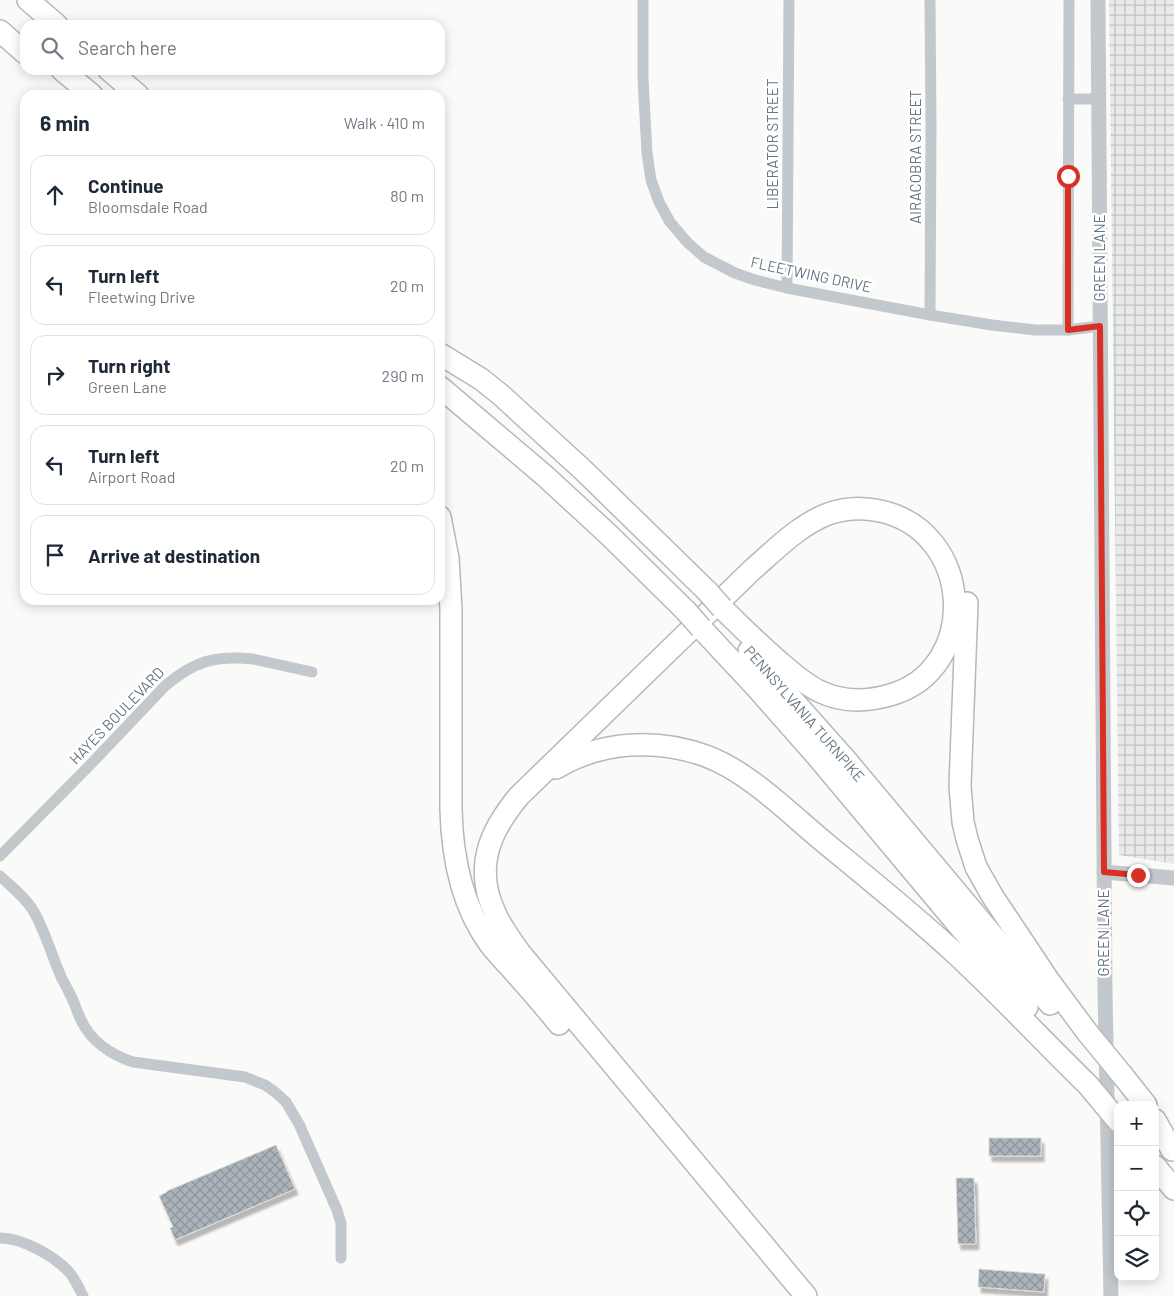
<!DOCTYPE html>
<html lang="en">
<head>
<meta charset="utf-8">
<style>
  body { margin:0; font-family:Barlow,sans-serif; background:#f2f2f3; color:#1f2937 }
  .controls { position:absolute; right:15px; bottom:15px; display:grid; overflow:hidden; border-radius:10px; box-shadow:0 2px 12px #0003 }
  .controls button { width:45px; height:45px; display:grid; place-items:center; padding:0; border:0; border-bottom:1px solid #e0e1e3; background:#fff; color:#1f2937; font:25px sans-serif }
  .stop { position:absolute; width:15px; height:15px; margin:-11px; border:4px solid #d93025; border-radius:50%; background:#fff }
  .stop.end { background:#d93025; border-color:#fff; box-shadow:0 1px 5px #0008 }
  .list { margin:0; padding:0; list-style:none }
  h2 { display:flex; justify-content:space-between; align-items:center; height:65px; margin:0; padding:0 20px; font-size:21px }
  h2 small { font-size:16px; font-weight:400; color:#747a83 }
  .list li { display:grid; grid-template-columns:32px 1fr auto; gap:15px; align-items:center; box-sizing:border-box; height:80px; margin:0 10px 10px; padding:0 10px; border:1px solid #e0e1e3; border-radius:15px }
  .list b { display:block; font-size:19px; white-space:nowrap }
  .list p { margin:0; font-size:16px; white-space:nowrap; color:#747a83 }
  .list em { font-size:16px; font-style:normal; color:#747a83 }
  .icon { flex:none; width:28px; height:28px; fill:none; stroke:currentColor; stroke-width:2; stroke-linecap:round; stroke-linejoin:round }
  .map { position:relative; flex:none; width:1174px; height:1296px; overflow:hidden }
  .search { position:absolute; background:#fff; box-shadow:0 2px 12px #0003; left:20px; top:20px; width:425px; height:55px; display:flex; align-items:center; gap:12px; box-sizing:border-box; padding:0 18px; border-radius:15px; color:#747a83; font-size:19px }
  .panel { position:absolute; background:#fff; box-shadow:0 2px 12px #0003; left:20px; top:90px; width:425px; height:515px; border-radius:15px }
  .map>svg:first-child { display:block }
  .industrial { fill:url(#industrial-grid) }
  .building { fill:url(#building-cross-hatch); stroke:#dcdcda; filter:url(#shadow) }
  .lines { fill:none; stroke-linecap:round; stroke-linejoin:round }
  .motorway-casing { stroke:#b4b9bd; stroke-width:24 }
  .minor { stroke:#c3c8cc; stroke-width:11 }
  .tertiary { stroke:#c3c8cc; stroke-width:15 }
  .motorway { stroke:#fff; stroke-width:21 }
  .motorway-bridge-casing { stroke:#b4b9bd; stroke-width:24; stroke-linecap:butt }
  .motorway-bridge { stroke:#fff; stroke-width:21 }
  .route { stroke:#d93025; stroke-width:6 }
  .labels { text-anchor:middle; stroke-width:5; stroke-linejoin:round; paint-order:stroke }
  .street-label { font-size:15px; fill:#657683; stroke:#fff }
</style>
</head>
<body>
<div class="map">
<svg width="1174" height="1296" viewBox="0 0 1174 1296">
  <defs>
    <pattern id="industrial-grid" width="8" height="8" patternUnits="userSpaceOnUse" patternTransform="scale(1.25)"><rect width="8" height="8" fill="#e8e9e9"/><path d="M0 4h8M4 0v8" fill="none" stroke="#c0c1c2"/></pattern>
    <pattern id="building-cross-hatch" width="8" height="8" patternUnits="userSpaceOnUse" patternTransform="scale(1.25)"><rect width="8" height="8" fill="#aab3b9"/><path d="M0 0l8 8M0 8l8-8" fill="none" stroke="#8e969c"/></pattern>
    <filter id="shadow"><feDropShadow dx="3" dy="5.5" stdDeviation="1" flood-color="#0004"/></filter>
  </defs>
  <rect width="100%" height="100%" fill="#fafaf8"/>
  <!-- industrial -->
  <polygon class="industrial" points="1109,0 1174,0 1174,864 1119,855"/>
  <!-- building -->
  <g class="building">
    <rect x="989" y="1138" width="52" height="18"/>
    <polygon points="276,1145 295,1189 175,1240 170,1228 173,1227 159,1196 167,1192 167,1191"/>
    <polygon points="956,1178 974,1178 976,1244 958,1244"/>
    <polygon points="979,1269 1045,1274 1044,1292 978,1287"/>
  </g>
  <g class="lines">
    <!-- motorway casing -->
    <g class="motorway-casing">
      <g id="motorway">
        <polyline points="28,0 57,25"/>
        <polyline points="0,31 25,53"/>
        <polyline points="62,70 92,95"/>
        <polyline points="109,70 138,95"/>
        <polyline points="440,354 481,379 501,395 583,470 707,591"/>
        <polyline points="440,387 545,476 609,535 686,611"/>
        <path d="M440,517l8,41 3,52v199c1,47 10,95 38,134 8,11 19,21 28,32 15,16 28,32 42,49"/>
        <polyline points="967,603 960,786 963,822 967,839 976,867 993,897 1049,981 1087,1032"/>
        <path d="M722,608c18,18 36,35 55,52 13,11 27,24 42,31 22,11 47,11 71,4 91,-26 84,-164 -10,-184 -18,-4 -35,-3 -52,3 -29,11 -53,36 -76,56l-233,226c-30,36 -45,72 -24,117 6,14 16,27 25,40l286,343"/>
        <polyline points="701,628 756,687 816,755 1027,1007"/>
        <polyline points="749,651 846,760 1050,1004"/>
        <path d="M556,768c45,-27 101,-30 150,-12 43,16 83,57 118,86 45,37 90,73 133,113 45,42 87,87 131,130"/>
        <polyline points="1123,1076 1146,1105"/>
        <polyline points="1155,1120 1172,1150"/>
        <polyline points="1155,1166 1174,1189"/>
      </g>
    </g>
    <!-- minor -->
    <g class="minor">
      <polyline points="643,0 643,79 647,153 651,180 659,202 670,222 687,242 704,257 735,273 755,280 787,288 930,315 992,325 1035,330 1068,330 1100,326"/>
      <polyline points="1068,99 1099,99"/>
      <polyline points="787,288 789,0"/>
      <polyline points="930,315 931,125 930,0"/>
      <polyline points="1068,330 1069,0"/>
      <path d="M0,856l89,-90 76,-80c29,-25 51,-31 88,-27l59,13"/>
      <path d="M0,876c12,11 26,22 34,36 12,21 18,45 28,67 3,5 6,11 9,17 4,8 6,16 10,24 10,21 30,35 52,42l112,15 20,8 10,7 11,10 13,22 38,86 4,13v35"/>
      <path d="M0,1238c23,0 54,18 69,34 6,7 10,16 14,24"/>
    </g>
    <!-- tertiary -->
    <g class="tertiary">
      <polyline points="1098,0 1105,992 1111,1296"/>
      <polyline points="1104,872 1174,878"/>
    </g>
    <!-- motorway -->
    <use href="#motorway" class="motorway"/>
    <!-- motorway-bridge casing -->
    <g class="motorway-bridge-casing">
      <g id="motorway-bridge">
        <polyline points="707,591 722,608"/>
        <polyline points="686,611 701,628"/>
        <polyline points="1087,1032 1123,1076"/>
        <polyline points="1088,1085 1118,1121"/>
      </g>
    </g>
    <!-- motorway-bridge -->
    <use href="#motorway-bridge" class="motorway-bridge"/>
  </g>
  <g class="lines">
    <!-- route -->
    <polyline class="route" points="1068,176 1068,330 1100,326 1104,872 1138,875"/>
  </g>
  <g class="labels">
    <!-- street labels -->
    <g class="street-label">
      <text transform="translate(773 144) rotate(-90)" y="5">LIBERATOR STREET</text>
      <text transform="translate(916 157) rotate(-90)" y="5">AIRACOBRA STREET</text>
      <text transform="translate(1100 258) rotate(-90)" y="5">GREEN LANE</text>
      <text transform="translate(811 275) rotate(12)" y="5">FLEETWING DRIVE</text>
      <text transform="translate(804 714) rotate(49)" y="5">PENNSYLVANIA TURNPIKE</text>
      <text transform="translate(117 716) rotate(-46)" y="5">HAYES BOULEVARD</text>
      <text transform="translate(1104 933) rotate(-90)" y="5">GREEN LANE</text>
    </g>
  </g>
</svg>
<div class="controls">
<button>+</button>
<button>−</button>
<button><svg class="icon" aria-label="locate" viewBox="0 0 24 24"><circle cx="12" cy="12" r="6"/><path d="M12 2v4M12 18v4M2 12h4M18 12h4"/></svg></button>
<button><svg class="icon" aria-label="layers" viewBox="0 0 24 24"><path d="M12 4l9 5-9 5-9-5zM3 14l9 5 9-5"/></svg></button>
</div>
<div class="stop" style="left:1068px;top:176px"></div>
<div class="stop end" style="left:1138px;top:875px"></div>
<div class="search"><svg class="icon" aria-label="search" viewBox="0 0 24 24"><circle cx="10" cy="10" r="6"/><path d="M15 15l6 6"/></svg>Search here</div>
<section class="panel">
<h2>6 min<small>Walk · 410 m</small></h2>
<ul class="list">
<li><svg class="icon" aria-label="ahead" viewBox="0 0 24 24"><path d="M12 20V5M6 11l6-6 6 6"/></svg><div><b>Continue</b><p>Bloomsdale Road</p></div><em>80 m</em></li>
<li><svg class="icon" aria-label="left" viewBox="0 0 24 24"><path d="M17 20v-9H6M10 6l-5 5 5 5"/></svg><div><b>Turn left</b><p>Fleetwing Drive</p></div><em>20 m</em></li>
<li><svg class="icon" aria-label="right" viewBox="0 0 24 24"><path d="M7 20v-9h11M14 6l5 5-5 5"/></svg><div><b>Turn right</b><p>Green Lane</p></div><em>290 m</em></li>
<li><svg class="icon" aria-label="left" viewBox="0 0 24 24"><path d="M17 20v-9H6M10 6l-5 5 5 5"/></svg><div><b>Turn left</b><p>Airport Road</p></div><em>20 m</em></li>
<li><svg class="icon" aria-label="arrive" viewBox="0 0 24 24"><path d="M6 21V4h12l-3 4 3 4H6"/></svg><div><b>Arrive at destination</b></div></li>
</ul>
</section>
</div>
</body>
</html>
